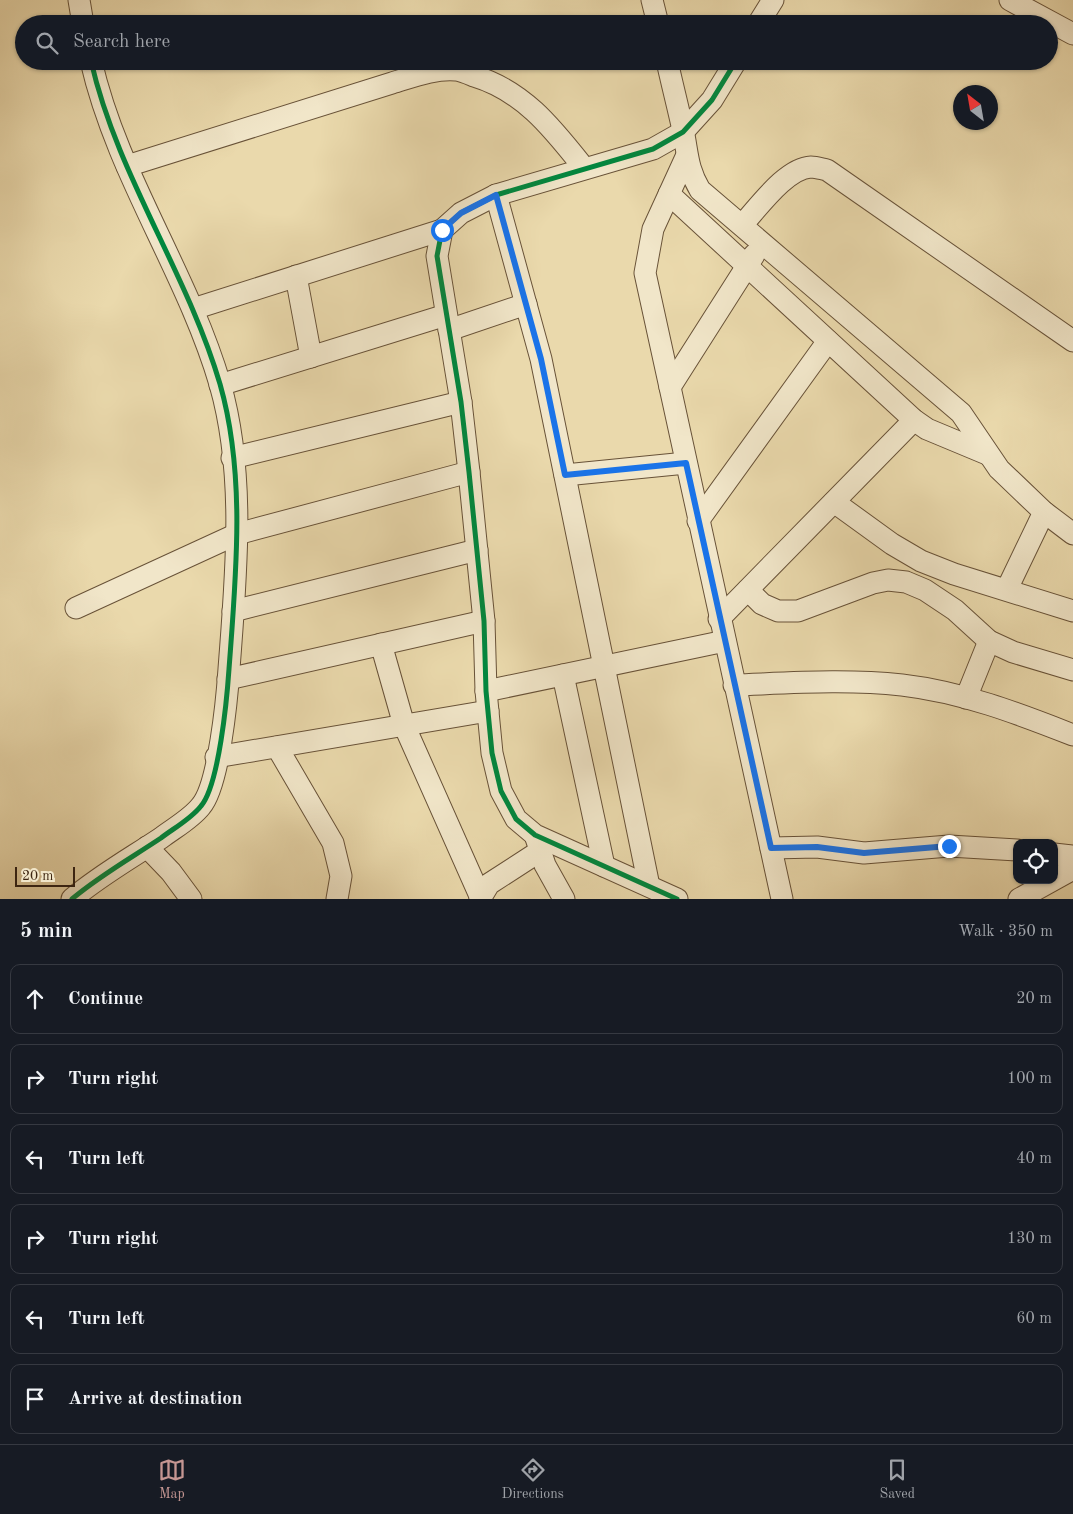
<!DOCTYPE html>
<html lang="en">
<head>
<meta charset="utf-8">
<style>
  body { margin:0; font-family:"Old Standard TT",serif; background:#242831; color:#f1f3f6 }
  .controls { position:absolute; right:15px; bottom:15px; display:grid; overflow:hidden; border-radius:10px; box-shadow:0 1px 4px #0004 }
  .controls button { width:45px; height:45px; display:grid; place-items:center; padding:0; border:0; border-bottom:1px solid #363941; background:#171b24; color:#f1f3f6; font:25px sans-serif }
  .compass { position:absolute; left:953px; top:85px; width:45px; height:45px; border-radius:50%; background:#171b24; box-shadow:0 1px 4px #0004; rotate:329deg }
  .scale { position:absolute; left:15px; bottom:12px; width:60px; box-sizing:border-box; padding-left:5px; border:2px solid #3d2511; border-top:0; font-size:14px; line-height:18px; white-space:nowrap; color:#3d2511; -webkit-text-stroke:4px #f1e6c9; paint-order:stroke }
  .stop { position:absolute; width:15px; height:15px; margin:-11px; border:4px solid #1a73e8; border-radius:50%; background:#fff }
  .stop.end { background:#1a73e8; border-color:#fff; box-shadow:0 1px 5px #0008 }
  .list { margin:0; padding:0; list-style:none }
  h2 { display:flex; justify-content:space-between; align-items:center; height:65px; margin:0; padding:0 20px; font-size:21px }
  h2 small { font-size:16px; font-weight:400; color:#9ea1a6 }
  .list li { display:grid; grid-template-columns:32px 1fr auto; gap:15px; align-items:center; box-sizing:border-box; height:70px; margin:0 10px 10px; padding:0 10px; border:1px solid #363941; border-radius:10px }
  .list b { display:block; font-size:19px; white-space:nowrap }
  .list em { font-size:16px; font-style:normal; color:#9ea1a6 }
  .icon { flex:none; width:28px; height:28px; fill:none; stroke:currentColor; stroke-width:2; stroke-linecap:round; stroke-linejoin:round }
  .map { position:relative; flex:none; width:1073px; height:899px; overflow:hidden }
  .search { position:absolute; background:#171b24; box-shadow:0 1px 4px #0004; left:15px; right:15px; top:15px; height:55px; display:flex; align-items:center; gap:12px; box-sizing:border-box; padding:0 18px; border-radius:28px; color:#9ea1a6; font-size:19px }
  .sheet { height:545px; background:#171b24 }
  nav { display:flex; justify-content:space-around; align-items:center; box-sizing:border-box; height:70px; border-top:1px solid #363941; background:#171b24; font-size:14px; color:#9ea1a6 }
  nav a { display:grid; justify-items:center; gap:2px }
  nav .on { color:#c59692 }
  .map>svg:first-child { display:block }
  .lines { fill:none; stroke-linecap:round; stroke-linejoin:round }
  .minor-casing { stroke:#685238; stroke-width:23 }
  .minor { stroke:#f1e6c9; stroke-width:21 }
  .cycleway-casing { stroke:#f1e6c9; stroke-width:8 }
  .cycleway { stroke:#00873e; stroke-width:5 }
  .route { stroke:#1a73e8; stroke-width:6 }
</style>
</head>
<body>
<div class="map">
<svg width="1073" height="899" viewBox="0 0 1073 899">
  <rect width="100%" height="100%" fill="#ead9ac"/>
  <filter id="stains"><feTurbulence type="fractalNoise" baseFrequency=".004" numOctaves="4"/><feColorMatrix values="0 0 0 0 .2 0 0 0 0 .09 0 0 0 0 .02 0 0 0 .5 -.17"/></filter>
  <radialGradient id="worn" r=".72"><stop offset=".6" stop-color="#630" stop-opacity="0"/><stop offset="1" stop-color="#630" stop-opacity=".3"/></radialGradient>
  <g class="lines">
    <!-- minor casing -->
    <g class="minor-casing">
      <g id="minor">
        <polyline points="79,0 83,24"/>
        <polyline points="652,0 658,24"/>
        <polyline points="1010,0 1073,34"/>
        <polyline points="758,24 773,0"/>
        <path d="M667,61c5,23 11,46 16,69 5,24 4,38 17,60l261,223 38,56 45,43 29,22"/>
        <polyline points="686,157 653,229 645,273 782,899"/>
        <path d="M127,166l265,-83c20,-6 43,-15 64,-13 6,1 13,4 18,6 50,15 79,53 110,92"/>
        <polyline points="669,194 914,420 927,429 987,454"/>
        <polyline points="496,195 541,359 649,886"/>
        <path d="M742,225c16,-17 44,-57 69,-58 5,0 11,2 16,3l246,171"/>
        <polyline points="296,276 311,357"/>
        <polyline points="193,309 442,230"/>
        <polyline points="449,330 526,304"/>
        <polyline points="220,385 446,315"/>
        <polyline points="670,387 754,255"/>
        <polyline points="232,458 461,402"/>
        <polyline points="565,475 686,463"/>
        <polyline points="834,502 892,544 921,561 954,574 1073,611"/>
        <polyline points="698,521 828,341"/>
        <polyline points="1007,589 1044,512"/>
        <polyline points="748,590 762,604 778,611 798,611 873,583 888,580 906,582 925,590 955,610 989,641 1013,652 1073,670"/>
        <polyline points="76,608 237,534 469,472"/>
        <polyline points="233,611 477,550"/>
        <polyline points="719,619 914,420"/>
        <polyline points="381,644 404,725 480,896"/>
        <polyline points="563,675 604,866"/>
        <polyline points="228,679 484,621"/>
        <path d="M734,685c56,-2 112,-6 168,0 60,7 115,28 171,50"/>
        <polyline points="486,691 725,641"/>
        <polyline points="966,698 989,641"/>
        <polyline points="277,747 333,843 341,876 337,899"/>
        <polyline points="216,757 488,711"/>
        <polyline points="536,838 545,865 564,899"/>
        <polyline points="147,847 171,872 191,899"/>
        <polyline points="771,848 817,847 864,853 949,846 1017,850"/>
        <polyline points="1054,854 1073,856"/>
        <path d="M72,899c27,-23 59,-41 89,-61 13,-10 30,-19 40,-32 18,-21 26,-108 28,-137 7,-94 17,-194 -9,-285 -33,-112 -103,-209 -129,-323"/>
        <polyline points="480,899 489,884 540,851"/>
        <polyline points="677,899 535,835 516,819 501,791 492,753 486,691 484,621 469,472 461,402 437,256 442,230 461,213 496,195 653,149 683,132 712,100 736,61"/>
        <polyline points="1019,899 1073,869"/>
      </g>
    </g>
    <!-- minor -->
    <use href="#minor" class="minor"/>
    <!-- cycleway casing -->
    <g class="cycleway-casing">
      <g id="cycleway">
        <path d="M72,899c27,-23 59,-41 89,-61 13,-10 30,-19 40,-32 18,-21 26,-108 28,-137 7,-94 17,-194 -9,-285 -33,-112 -103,-209 -129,-323"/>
        <polyline points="677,899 535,835 516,819 501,791 492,753 486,691 484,621 469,472 461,402 437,256 442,230 461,213 496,195 653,149 683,132 712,100 736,61"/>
      </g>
    </g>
    <!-- cycleway -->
    <use href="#cycleway" class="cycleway"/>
  </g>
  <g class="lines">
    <!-- route -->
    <polyline class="route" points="442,230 461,213 496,195 541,359 565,475 686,463 771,848 817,847 864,853 949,846"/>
  </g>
  <rect width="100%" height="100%" filter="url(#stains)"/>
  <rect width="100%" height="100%" fill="url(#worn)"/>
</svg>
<div class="controls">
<button><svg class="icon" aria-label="locate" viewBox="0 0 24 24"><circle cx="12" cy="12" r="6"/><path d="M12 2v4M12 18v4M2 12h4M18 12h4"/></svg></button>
</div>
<svg class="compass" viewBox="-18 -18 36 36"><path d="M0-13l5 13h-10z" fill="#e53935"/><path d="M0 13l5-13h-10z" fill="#9ea1a6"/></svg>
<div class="scale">20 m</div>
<div class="stop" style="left:442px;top:230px"></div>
<div class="stop end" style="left:949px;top:846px"></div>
<div class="search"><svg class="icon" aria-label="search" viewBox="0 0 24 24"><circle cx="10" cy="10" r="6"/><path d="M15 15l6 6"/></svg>Search here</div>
</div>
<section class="sheet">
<h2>5 min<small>Walk · 350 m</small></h2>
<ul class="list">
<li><svg class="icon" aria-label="ahead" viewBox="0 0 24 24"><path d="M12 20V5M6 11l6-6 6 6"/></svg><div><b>Continue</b></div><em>20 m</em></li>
<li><svg class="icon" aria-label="right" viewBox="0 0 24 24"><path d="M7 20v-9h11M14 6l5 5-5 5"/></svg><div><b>Turn right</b></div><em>100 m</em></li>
<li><svg class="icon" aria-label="left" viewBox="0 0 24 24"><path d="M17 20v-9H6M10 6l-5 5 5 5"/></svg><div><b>Turn left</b></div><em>40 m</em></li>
<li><svg class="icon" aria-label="right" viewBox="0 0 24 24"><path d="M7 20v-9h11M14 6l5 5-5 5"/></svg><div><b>Turn right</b></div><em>130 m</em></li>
<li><svg class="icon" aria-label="left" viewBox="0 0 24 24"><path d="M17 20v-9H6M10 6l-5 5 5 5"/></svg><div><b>Turn left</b></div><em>60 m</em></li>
<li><svg class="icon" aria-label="arrive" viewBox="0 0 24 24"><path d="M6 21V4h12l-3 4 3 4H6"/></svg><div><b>Arrive at destination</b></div></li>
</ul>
</section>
<nav>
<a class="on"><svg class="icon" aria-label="map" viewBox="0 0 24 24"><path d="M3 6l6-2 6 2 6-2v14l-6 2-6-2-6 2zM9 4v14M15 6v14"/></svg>Map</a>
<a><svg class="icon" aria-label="directions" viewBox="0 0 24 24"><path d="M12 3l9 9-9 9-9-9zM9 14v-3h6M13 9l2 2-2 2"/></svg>Directions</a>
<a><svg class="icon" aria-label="saved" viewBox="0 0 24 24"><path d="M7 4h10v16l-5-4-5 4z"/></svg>Saved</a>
</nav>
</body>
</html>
